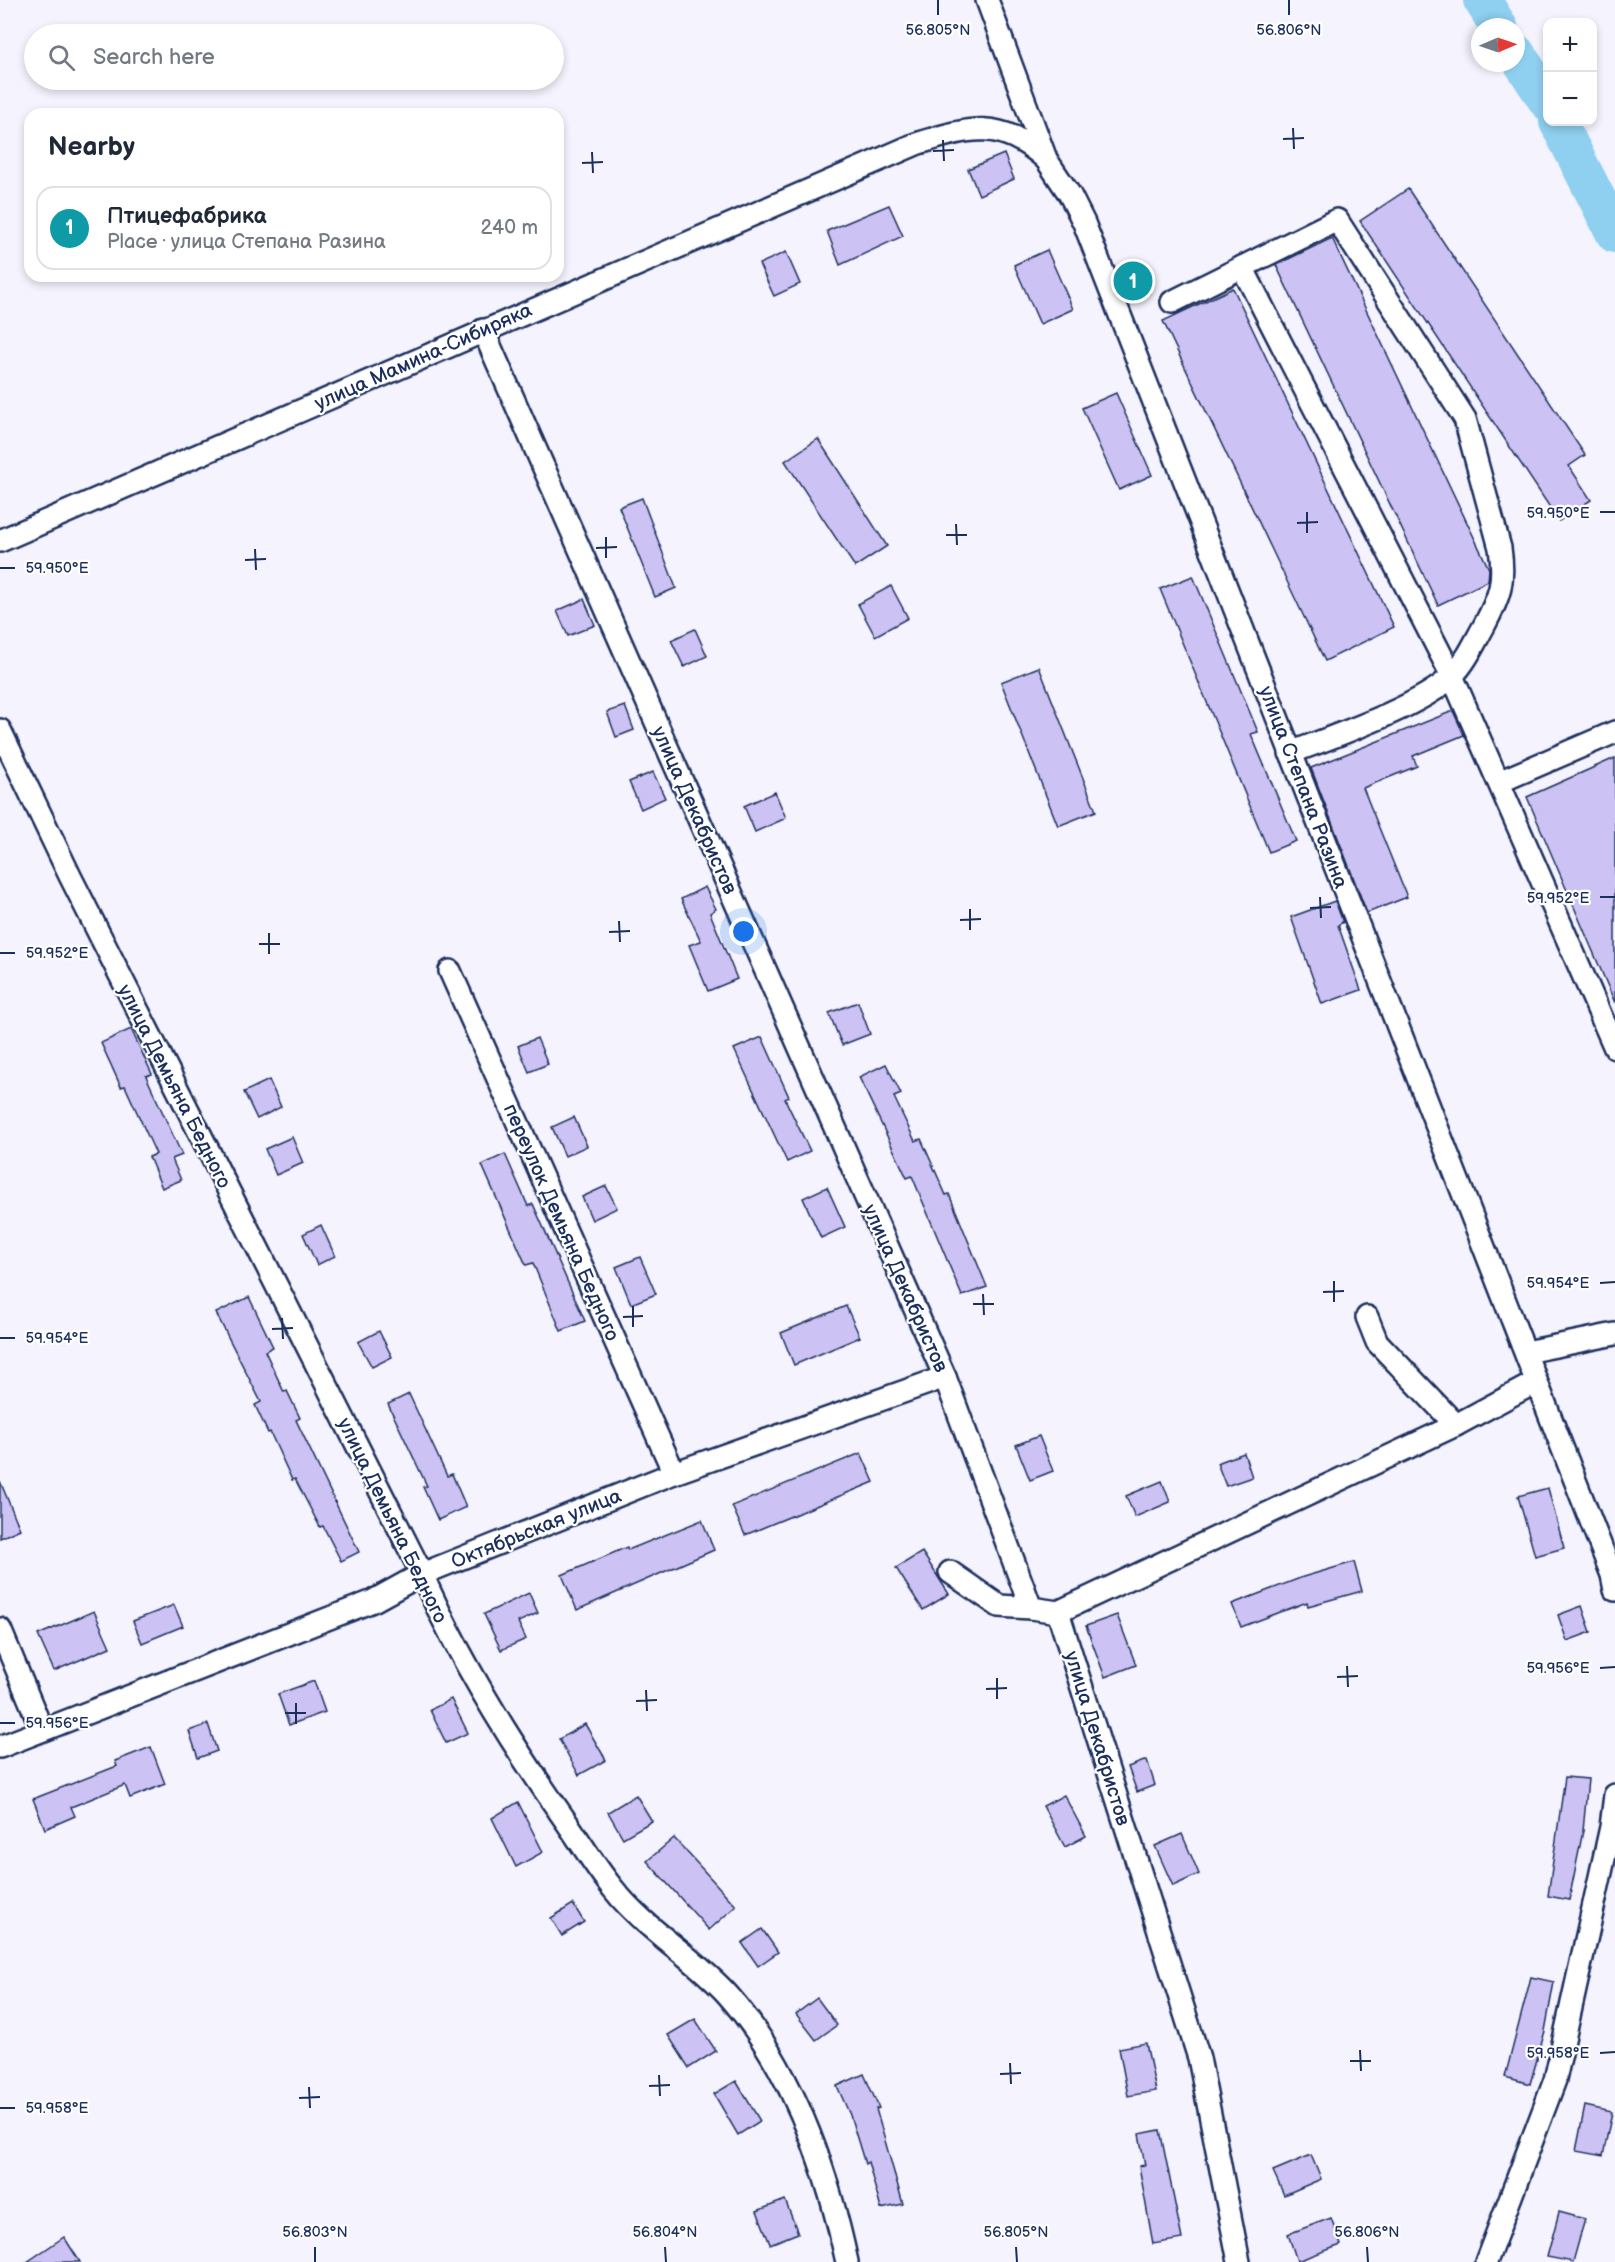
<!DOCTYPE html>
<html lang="en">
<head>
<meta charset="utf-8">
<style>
  body { margin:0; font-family:"Balsamiq Sans",sans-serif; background:#f6f6f7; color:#1f2937 }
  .controls { position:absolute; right:18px; top:18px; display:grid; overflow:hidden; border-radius:12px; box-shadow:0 3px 9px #0003 }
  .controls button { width:54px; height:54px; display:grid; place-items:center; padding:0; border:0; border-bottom:2px solid #e0e1e3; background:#fff; color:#1f2937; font:30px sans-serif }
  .compass { position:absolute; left:1471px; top:18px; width:54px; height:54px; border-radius:50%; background:#fff; box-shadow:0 3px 9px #0003; rotate:88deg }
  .you { position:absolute; left:744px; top:932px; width:21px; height:21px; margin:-15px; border:4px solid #fff; border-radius:50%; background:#1a73e8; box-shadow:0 0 0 9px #1a73e833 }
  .badge { display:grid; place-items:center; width:39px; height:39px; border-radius:50%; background:#1f6fb2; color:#fff; font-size:20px; font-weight:700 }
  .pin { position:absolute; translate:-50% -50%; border:3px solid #fff; box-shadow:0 2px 6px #0006 }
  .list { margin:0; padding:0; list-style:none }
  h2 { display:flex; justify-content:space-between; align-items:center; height:78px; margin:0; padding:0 24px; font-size:26px }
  h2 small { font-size:20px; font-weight:400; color:#747a83 }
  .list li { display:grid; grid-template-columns:39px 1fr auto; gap:18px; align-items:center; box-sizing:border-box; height:84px; margin:0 12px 12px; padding:0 12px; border:2px solid #e0e1e3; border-radius:18px }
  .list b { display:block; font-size:22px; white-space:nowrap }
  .list p { margin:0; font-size:20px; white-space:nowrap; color:#747a83 }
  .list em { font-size:20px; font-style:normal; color:#747a83 }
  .icon { flex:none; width:33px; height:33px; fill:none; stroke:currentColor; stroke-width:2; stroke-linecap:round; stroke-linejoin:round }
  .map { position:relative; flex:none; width:1615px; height:2262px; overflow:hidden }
  .search { position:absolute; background:#fff; box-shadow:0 3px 9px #0003; left:24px; top:24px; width:540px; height:66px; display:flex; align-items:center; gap:15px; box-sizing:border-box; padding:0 21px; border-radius:33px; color:#747a83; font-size:22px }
  .panel { position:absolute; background:#fff; box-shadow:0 3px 9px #0003; left:24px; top:108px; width:540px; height:174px; border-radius:18px }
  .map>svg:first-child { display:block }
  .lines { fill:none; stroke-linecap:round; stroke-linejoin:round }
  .river { stroke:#8fcff0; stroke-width:38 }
  .building { fill:#ccc2f4; stroke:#1b2f5e; stroke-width:1.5 }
  .minor-casing { stroke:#1b2f5e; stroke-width:26 }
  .minor { stroke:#fff; stroke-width:21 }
  .ticks { fill:none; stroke:#1b2f5e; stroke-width:2 }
  .labels { text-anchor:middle; stroke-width:4.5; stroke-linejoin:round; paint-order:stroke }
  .street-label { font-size:20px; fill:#1b2f5e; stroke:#fff }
  .ticks-label { font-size:15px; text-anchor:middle; fill:#1b2f5e; stroke:#fff; stroke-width:4.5; stroke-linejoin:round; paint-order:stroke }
</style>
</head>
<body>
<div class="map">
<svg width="1615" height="2262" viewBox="0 0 1615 2262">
  <rect width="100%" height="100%" fill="#f5f3fd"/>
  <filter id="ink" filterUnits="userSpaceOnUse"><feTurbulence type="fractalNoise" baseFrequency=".0167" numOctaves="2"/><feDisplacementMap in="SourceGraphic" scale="12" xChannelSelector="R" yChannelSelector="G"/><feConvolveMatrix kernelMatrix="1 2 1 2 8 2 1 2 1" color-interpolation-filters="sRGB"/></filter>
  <g filter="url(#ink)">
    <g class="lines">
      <!-- river -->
      <g class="river">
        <polyline points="1482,0 1499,27"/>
        <polyline points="1516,53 1548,102"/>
        <polyline points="1558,122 1615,234"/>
      </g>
    </g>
    <!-- building -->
    <g class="building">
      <polygon points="1004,154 1014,179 979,195 968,169"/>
      <polygon points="1408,189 1585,455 1569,466 1591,500 1559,521 1360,221"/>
      <polygon points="889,205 903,236 840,265 827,231"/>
      <polygon points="1332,238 1489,569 1488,581 1438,605 1276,265"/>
      <polygon points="1047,250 1073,309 1040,324 1014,265"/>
      <polygon points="786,252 800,284 774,296 759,264"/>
      <polygon points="1134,262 1149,293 1132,301 1118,270"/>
      <polygon points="1233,288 1394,627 1325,661 1163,321"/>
      <polygon points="1116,393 1152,475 1119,490 1082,408"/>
      <polygon points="818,439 887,546 855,567 785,461"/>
      <polygon points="642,498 676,588 655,597 619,507"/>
      <polygon points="1193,576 1258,732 1251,734 1296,841 1269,852 1160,589"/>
      <polygon points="891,586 908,618 875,636 858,604"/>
      <polygon points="584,599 595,625 568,636 557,611"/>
      <polygon points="695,629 707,656 684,667 671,640"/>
      <polygon points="1039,667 1096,811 1058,826 1001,682"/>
      <polygon points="625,706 634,730 616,737 607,712"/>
      <polygon points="1453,711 1464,735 1413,756 1417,766 1363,788 1407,897 1367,913 1311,768"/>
      <polygon points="1615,758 1615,1003 1527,797"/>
      <polygon points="653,772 665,798 641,809 629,782"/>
      <polygon points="775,792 786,818 755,832 744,806"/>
      <polygon points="705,887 716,909 710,913 737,979 708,991 689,945 701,941 681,899"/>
      <polygon points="1335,901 1343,922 1338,925 1361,990 1322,1004 1291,917"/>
      <polygon points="858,1002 870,1034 842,1045 829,1013"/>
      <polygon points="131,1029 152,1074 146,1076 182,1155 172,1159 181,1180 162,1188 149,1157 156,1154 125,1086 121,1087 101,1043"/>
      <polygon points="762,1037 789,1097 785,1099 810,1151 787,1162 734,1049"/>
      <polygon points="537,1038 548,1064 529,1072 518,1046"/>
      <polygon points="886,1064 901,1094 894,1097 915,1141 921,1139 946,1195 949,1194 987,1287 962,1296 912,1176 907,1178 859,1077"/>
      <polygon points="269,1080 281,1107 257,1119 244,1092"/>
      <polygon points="574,1117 587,1146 565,1156 552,1127"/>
      <polygon points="292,1137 303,1163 276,1175 265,1149"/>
      <polygon points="505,1154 528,1206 533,1204 585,1321 561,1331 533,1263 526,1265 482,1165"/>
      <polygon points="606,1186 617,1208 592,1220 582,1197"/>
      <polygon points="827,1187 845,1227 821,1238 803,1198"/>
      <polygon points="321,1225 335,1256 317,1265 303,1234"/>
      <polygon points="640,1257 656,1294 631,1304 616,1267"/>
      <polygon points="249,1297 273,1347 265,1351 284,1392 287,1391 300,1418 296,1420 359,1552 341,1561 323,1526 320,1527 295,1479 292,1480 270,1432 268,1433 255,1405 261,1402 216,1313"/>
      <polygon points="846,1306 860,1337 794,1365 781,1333"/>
      <polygon points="379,1331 392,1357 372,1367 358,1342"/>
      <polygon points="409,1394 447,1476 452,1474 466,1507 438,1520 423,1487 427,1486 388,1404"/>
      <polygon points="1039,1436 1053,1471 1030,1480 1016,1445"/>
      <polygon points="861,1453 874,1482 745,1535 732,1506"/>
      <polygon points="1244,1453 1252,1477 1226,1486 1217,1463"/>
      <polygon points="0,1481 20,1529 0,1538"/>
      <polygon points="1162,1481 1170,1502 1135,1517 1126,1496"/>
      <polygon points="1548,1488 1564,1548 1535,1556 1518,1496"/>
      <polygon points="702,1520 714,1550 577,1610 562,1575 627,1547 628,1550"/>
      <polygon points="922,1552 949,1594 923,1610 896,1568"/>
      <polygon points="1354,1562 1362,1591 1308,1606 1307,1602 1241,1627 1232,1604 1303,1577"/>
      <polygon points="529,1593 538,1613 518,1622 526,1639 501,1650 484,1614"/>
      <polygon points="174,1605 183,1626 142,1643 133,1621"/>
      <polygon points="1582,1606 1591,1632 1567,1641 1558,1615"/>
      <polygon points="94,1611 110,1647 54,1671 38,1635"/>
      <polygon points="1117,1615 1136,1665 1105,1677 1086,1626"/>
      <polygon points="314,1681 325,1712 289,1725 278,1694"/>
      <polygon points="451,1699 468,1733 446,1743 430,1710"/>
      <polygon points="208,1724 217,1751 198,1758 189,1731"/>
      <polygon points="585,1724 606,1760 579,1775 559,1739"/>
      <polygon points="151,1747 165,1784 130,1798 125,1785 71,1807 75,1816 45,1829 33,1799 117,1766 115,1761"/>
      <polygon points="1147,1760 1155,1785 1137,1792 1128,1767"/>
      <polygon points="1565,1777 1588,1779 1583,1831 1569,1900 1548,1896"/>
      <polygon points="636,1795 652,1821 623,1838 608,1812"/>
      <polygon points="1064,1795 1086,1836 1065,1847 1043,1806"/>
      <polygon points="518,1802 543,1852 516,1867 492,1818"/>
      <polygon points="1182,1834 1199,1874 1173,1886 1155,1846"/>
      <polygon points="674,1838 736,1906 709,1930 647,1861"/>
      <polygon points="573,1904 584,1922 562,1936 551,1918"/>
      <polygon points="762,1929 778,1952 758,1966 742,1943"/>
      <polygon points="1531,1977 1554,1982 1545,2031 1530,2084 1505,2077"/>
      <polygon points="817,1998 837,2025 816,2040 796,2014"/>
      <polygon points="695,2019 716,2051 689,2068 668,2035"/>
      <polygon points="1146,2043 1156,2091 1128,2096 1119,2048"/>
      <polygon points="864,2074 879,2108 876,2109 903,2204 881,2209 868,2162 865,2164 850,2115 837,2086"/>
      <polygon points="736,2081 760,2121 738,2135 714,2094"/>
      <polygon points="1585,2106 1612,2112 1603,2156 1576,2151"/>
      <polygon points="1160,2130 1182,2239 1153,2244 1139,2166 1145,2165 1139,2134"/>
      <polygon points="1311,2155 1321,2179 1284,2195 1273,2171"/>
      <polygon points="785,2200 798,2233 770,2244 757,2211"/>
      <polygon points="1559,2212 1585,2219 1573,2262 1547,2257"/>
      <polygon points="1331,2218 1341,2245 1297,2261 1288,2234"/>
      <polygon points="64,2237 80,2262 27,2262"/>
    </g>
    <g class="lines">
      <!-- minor casing -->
      <g class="minor-casing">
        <g id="minor">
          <polyline points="987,0 1046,159 1070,195 1084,223 1612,1575 1615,1590"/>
          <polyline points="1242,267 1452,676 1615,1048"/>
          <path d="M1172,302l165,-82 128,199 35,129c5,34 0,48 -16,78 -10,18 -18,36 -32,50 -30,30 -120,61 -162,77"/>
          <polyline points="483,330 945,1377 1031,1608 1058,1612"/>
          <path d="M0,541l916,-397c55,-17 83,-26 130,15"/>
          <path d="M0,730l70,146 352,698c37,86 87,166 141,243 17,24 33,51 52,74 29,37 81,68 113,104 65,74 99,173 119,267"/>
          <polyline points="1499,782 1615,732"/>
          <polyline points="450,971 674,1473"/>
          <polyline points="1367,1317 1377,1342 1456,1425"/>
          <polyline points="1526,1352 1615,1334"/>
          <polyline points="950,1572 999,1606 1031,1608"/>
          <polyline points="1058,1612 1199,2058 1239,2262"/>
          <polyline points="1058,1612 1456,1425 1536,1382"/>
          <polyline points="0,1629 42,1730"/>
          <polyline points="0,1747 373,1601 422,1574 674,1473 945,1377"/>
          <polyline points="1486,2262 1555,2080 1611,1827 1615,1795"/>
        </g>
      </g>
      <!-- minor -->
      <use href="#minor" class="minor"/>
    </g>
  </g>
  <!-- ticks -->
  <path class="ticks" d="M938,0v15M1289,0v15M1293,128l1,21M1283,139l21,-1M943,140l1,21M933,151l21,-1M592,152l1,21M582,163l21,-1M1307,512v21M1600,512h15M1297,523l21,-1M956,524l1,21M946,535h21M606,537v21M596,548l21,-1M255,549l1,21M245,560l21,-1M0,568h15M1320,897l1,21M1600,897h15M1310,908l21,-1M970,909v21M960,920l21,-1M619,921l1,21M609,932l21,-1M269,933v21M259,944h21M0,953h15M1334,1281v21M1600,1283l15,-1M1323,1292l21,-1M983,1294l1,21M973,1304h21M633,1306v21M623,1317l20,-1M282,1318l1,21M272,1329l21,-1M0,1338h15M1347,1666l1,21M1600,1668l15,-1M1337,1677l21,-1M997,1678v21M986,1689l21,-1M646,1690l1,21M636,1701l21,-1M296,1703v21M285,1713h21M0,1723h15M1360,2050l1,21M1600,2053l15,-1M1350,2061h21M1010,2063l1,21M1000,2074l21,-1M659,2075l1,21M649,2086l21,-1M309,2087l1,21M299,2098l21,-1M0,2108h15M315,2247v15M665,2247l1,15M1016,2247l1,15M1367,2247l1,15"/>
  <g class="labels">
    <!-- street labels -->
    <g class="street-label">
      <text transform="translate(423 356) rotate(-24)" y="7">улица Мамина-Сибиряка</text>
      <text transform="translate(1304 787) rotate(69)" y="7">улица Степана Разина</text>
      <text transform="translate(695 810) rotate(66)" y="7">улица Декабристов</text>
      <text transform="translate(175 1086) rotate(63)" y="7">улица Демьяна Бедного</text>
      <text transform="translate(562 1222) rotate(66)" y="7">переулок Демьяна Бедного</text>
      <text transform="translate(906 1288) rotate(66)" y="7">улица Декабристов</text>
      <text transform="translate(393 1520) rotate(64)" y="7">улица Демьяна Бедного</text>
      <text transform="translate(536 1528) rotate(-22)" y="7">Октябрьская улица</text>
      <text transform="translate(1098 1738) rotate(73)" y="7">улица Декабристов</text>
    </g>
  </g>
  <g class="ticks-label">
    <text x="938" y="35">56.805°N</text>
    <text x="1289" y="35">56.806°N</text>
    <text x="1558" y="518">59.950°E</text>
    <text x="57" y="573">59.950°E</text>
    <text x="1558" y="903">59.952°E</text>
    <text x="57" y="958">59.952°E</text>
    <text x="1558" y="1288">59.954°E</text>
    <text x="57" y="1343">59.954°E</text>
    <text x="1558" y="1673">59.956°E</text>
    <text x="57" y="1728">59.956°E</text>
    <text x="1558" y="2058">59.958°E</text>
    <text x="57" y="2113">59.958°E</text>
    <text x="315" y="2237">56.803°N</text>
    <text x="665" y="2237">56.804°N</text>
    <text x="1016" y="2237">56.805°N</text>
    <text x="1367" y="2237">56.806°N</text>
  </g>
</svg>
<div class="controls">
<button>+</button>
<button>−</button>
</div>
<svg class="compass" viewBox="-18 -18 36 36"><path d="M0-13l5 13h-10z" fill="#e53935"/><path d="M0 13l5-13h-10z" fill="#747a83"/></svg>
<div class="you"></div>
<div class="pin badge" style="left:1133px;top:281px;background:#0f9aa8">1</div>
<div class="search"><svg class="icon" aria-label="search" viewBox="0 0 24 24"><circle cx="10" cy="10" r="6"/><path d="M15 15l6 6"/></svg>Search here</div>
<section class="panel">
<h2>Nearby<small></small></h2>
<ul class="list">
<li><span class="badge" style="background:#0f9aa8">1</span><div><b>Птицефабрика</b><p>Place · улица Степана Разина</p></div><em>240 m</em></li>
</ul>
</section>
</div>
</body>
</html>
